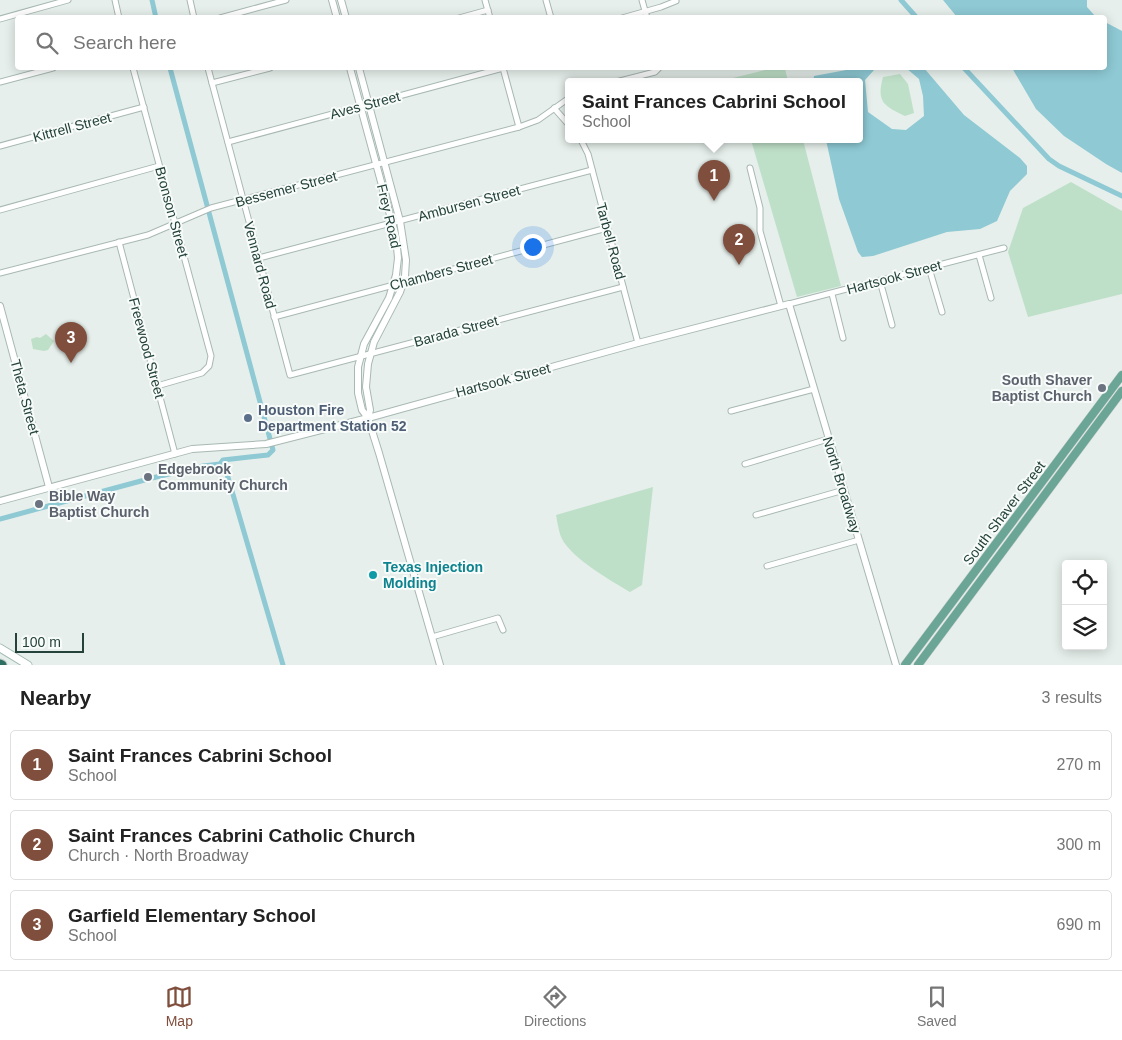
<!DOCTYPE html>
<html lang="en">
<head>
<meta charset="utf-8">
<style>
  body { margin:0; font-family:Arial,sans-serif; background:#f2f2f2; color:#222 }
  .controls { position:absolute; right:15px; bottom:15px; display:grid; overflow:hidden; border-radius:5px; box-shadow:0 2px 12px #0003 }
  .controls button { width:45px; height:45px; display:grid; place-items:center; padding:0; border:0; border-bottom:1px solid #e0e0e0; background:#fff; color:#222; font:25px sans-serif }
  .scale { position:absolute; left:15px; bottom:12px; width:69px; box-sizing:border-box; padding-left:5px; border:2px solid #24423a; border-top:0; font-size:14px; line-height:18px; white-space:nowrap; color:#24423a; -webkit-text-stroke:4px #f7fbf9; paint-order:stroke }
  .you { position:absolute; left:532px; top:246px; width:18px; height:18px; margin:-12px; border:4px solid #fff; border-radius:50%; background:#1a73e8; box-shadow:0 0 0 8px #1a73e833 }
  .badge { display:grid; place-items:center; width:32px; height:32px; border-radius:50%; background:#804e3d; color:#fff; font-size:16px; font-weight:700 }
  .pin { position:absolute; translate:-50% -41px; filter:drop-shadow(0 1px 2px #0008) }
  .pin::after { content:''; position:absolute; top:26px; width:18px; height:15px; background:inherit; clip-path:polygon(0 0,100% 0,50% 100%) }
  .popup { position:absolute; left:565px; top:78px; width:298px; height:65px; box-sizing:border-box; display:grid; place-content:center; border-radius:5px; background:#fff; filter:drop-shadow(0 1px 4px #0005); font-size:16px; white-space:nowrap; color:#767676 }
  .popup b { font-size:19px; color:#222 }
  .popup::after { content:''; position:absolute; left:50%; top:100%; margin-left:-10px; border:10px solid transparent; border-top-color:#fff }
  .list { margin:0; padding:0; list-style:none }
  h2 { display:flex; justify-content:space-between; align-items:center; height:65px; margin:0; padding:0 20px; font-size:21px }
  h2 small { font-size:16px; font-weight:400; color:#767676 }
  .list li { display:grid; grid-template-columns:32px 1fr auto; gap:15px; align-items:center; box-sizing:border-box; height:70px; margin:0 10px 10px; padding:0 10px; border:1px solid #e0e0e0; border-radius:5px }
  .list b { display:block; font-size:19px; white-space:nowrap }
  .list p { margin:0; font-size:16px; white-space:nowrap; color:#767676 }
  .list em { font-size:16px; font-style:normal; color:#767676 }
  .icon { flex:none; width:28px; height:28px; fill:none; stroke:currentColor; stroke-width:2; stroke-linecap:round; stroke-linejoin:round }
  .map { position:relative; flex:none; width:1122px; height:665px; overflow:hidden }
  .search { position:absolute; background:#fff; box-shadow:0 2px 12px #0003; left:15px; right:15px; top:15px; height:55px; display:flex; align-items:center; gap:12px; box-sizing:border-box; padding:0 18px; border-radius:5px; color:#767676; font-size:19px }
  .sheet { height:305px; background:#fff }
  nav { display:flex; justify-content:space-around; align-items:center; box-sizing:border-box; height:70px; border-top:1px solid #e0e0e0; background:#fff; font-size:14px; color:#767676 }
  nav a { display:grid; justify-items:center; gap:2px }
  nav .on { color:#804e3d }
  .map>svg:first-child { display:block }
  .green { fill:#bfe0c8 }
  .water { fill:#8ec9d4 }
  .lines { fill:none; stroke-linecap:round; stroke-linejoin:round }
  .canal { stroke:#8ec9d4; stroke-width:5 }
  .minor-casing { stroke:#a8b8b2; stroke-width:7 }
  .tertiary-casing { stroke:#a8b8b2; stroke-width:8 }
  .secondary-casing { stroke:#a4bbb3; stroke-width:9 }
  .primary-casing { stroke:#c2cac8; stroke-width:9 }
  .motorway-casing { stroke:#c2cac8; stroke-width:11 }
  .minor { stroke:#fff; stroke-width:5 }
  .tertiary { stroke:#fff; stroke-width:6 }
  .secondary { stroke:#fff; stroke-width:7 }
  .primary { stroke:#6aa596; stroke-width:8 }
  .motorway { stroke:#2f6f62; stroke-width:9 }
  .worship-dot { fill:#6b7280; stroke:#f7fbf9; stroke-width:2 }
  .service-dot { fill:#5c6f8a; stroke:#f7fbf9; stroke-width:2 }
  .culture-dot { fill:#0f9aa8; stroke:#f7fbf9; stroke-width:2 }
  .labels { text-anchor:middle; stroke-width:4; stroke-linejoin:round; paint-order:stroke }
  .street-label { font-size:14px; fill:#24423a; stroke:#f7fbf9 }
  .worship-label { font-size:14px; font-weight:bold; fill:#5b616d; stroke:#f7fbf9; text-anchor:start }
  .service-label { font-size:14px; font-weight:bold; fill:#4e5e75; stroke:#f7fbf9; text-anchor:start }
  .culture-label { font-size:14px; font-weight:bold; fill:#0d838f; stroke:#f7fbf9; text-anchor:start }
</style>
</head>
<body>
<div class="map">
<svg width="1122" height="665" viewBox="0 0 1122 665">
  <rect width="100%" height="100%" fill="#e6efeb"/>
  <!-- green -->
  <g class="green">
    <polygon points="773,68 785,68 788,82 734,82 733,78"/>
    <path d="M900,74l8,10 6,29 -9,3c-21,-10 -29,-14 -22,-39z"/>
    <polygon points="751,140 803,140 841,286 797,297"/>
    <polygon points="1071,182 1122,211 1122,294 1028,317 1008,252 1023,208"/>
    <polygon points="46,334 54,341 48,350 44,351 33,349 31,339 37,337 40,338"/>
    <path d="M653,487l-11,98 -12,7c-20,-12 -50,-29 -64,-47 -7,-8 -8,-20 -10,-30z"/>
  </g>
  <!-- water -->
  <g class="water">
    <polygon points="943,0 1087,0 1087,7 1096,17 957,17"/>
    <polygon points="1105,22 1122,31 1122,173 1106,164 1064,136 1036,109 1012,68 1104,68"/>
    <polygon points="857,68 884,68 875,69 865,80 868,112 892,129 906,130 924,116 923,96 919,79 906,68 924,68 964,115 1020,158 1027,166 1027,174 1010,191 997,221 980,229 947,232 873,256 862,257 858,252 839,199 826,140 859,140 859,82 813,82 814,76"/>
  </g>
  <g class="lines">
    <!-- canal -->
    <g class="canal">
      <polyline points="152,0 156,18"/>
      <polyline points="901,0 917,18"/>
      <polyline points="964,68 1049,159 1059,166 1122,196"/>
      <polyline points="220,464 227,474 283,665"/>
      <polyline points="0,519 152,478 203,466 220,464 223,460 268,455 273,450 170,68"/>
    </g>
    <!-- minor casing -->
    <g class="minor-casing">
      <g id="minor">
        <polyline points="115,0 119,18"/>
        <polyline points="190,0 194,18"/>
        <polyline points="485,0 490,18"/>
        <polyline points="546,0 551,18"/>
        <polyline points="642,0 647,18"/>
        <polyline points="220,18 286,0"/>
        <polyline points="459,18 488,10"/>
        <polyline points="622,18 661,7 676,1"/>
        <polyline points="0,19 68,0"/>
        <polyline points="133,68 211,356 209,366 202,373 157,386"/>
        <polyline points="208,68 290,375 623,287"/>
        <polyline points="503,68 519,127"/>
        <polyline points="0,82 53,68"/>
        <polyline points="616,82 655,72 659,68"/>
        <polyline points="212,83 270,68"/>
        <polyline points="554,108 569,125"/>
        <polyline points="581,140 588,154 638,343"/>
        <polyline points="228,142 503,68"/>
        <polyline points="0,146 144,107"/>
        <polyline points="750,168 760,208 760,231 781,306"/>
        <polyline points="0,210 159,166"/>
        <polyline points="119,242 175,454"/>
        <polyline points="979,255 991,298"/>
        <polyline points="259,258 592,170"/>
        <polyline points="929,268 942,312"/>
        <polyline points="0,273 148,235 211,208 519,127 538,120 569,98"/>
        <polyline points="880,281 892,325"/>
        <polyline points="832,294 843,338"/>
        <polyline points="789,304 1004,248"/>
        <polyline points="274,317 607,228"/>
        <polyline points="731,411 814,389"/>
        <polyline points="745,464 828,439"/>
        <polyline points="756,515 844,490"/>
        <polyline points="767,566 859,540"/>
        <polyline points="432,637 498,618 503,630"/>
      </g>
    </g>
    <!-- tertiary casing -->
    <g class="tertiary-casing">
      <g id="tertiary">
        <polyline points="332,0 337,18"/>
        <polyline points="341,0 346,18"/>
        <polyline points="350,68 396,237 398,258 396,275 389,298 364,344 358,367 358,393 362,410 368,418 379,453 440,665"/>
        <polyline points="359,68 400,221 406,260 405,276 400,292 374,342 368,364 366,387 370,410 368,418"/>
        <polyline points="0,306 49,487"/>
        <polyline points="0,501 192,449 266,444 368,418 638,343 789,304 896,665"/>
      </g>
    </g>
    <!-- secondary casing -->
    <g class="secondary-casing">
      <polyline id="secondary" points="0,648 28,665"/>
    </g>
    <!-- primary casing -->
    <g class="primary-casing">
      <g id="primary">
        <polyline points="905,665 1122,375"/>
        <polyline points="918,665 1122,391"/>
      </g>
    </g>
    <!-- motorway casing -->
    <g class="motorway-casing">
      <polyline id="motorway" points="0,664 2,665"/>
    </g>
    <!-- minor -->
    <use href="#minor" class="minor"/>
    <!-- tertiary -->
    <use href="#tertiary" class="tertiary"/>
    <!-- secondary -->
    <use href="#secondary" class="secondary"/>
    <!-- primary -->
    <use href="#primary" class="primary"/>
    <!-- motorway -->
    <use href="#motorway" class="motorway"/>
  </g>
  <!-- markers -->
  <g class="worship-dot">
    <circle cx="1102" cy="388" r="5"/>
    <circle cx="148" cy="477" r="5"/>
    <circle cx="39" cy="504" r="5"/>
  </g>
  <circle class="service-dot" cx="248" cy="418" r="5"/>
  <circle class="culture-dot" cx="373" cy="575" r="5"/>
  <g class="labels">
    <!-- street labels -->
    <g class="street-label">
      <text transform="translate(365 105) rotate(-15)" y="5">Aves Street</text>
      <text transform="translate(72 127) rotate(-15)" y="5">Kittrell Street</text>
      <text transform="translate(286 189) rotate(-15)" y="5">Bessemer Street</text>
      <text transform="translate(469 203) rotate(-15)" y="5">Ambursen Street</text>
      <text transform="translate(172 212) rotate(75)" y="5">Bronson Street</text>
      <text transform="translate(389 216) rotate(77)" y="5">Frey Road</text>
      <text transform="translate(611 241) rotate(75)" y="5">Tarbell Road</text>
      <text transform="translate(260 265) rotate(75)" y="5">Vennard Road</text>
      <text transform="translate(441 272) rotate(-15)" y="5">Chambers Street</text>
      <text transform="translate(894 277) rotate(-15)" y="5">Hartsook Street</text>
      <text transform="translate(456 331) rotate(-15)" y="5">Barada Street</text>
      <text transform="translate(147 348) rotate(75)" y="5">Freewood Street</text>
      <text transform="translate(503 380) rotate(-15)" y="5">Hartsook Street</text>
      <text transform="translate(25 397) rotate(75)" y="5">Theta Street</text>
      <text transform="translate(842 485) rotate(73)" y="5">North Broadway</text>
      <text transform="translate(1004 513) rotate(-53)" y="5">South Shaver Street</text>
    </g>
    <!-- worship labels -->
    <g class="worship-label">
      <text x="1092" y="385" text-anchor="end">South Shaver<tspan x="1092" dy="16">Baptist Church</tspan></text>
      <text x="158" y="474">Edgebrook<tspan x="158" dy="16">Community Church</tspan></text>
      <text x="49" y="501">Bible Way<tspan x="49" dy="16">Baptist Church</tspan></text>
    </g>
    <!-- service labels -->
    <g class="service-label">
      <text x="258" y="415">Houston Fire<tspan x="258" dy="16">Department Station 52</tspan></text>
    </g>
    <!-- culture labels -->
    <g class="culture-label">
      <text x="383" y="572">Texas Injection<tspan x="383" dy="16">Molding</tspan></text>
    </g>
  </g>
</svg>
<div class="controls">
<button><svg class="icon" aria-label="locate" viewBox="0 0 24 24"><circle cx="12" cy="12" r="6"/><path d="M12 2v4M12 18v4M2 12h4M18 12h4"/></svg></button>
<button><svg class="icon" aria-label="layers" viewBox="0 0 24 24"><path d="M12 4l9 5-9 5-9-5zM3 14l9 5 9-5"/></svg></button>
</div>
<div class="scale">100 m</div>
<div class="you"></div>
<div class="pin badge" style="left:714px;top:201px">1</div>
<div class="popup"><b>Saint Frances Cabrini School</b>School</div>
<div class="pin badge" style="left:739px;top:265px">2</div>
<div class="pin badge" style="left:71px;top:363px">3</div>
<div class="search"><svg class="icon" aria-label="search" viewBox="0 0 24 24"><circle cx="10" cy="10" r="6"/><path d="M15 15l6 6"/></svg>Search here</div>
</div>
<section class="sheet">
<h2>Nearby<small>3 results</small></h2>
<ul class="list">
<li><span class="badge">1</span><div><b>Saint Frances Cabrini School</b><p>School</p></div><em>270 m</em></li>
<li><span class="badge">2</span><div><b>Saint Frances Cabrini Catholic Church</b><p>Church · North Broadway</p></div><em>300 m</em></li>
<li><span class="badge">3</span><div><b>Garfield Elementary School</b><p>School</p></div><em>690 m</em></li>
</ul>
</section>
<nav>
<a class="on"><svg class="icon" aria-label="map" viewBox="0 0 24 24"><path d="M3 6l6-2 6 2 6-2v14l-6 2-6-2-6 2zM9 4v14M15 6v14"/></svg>Map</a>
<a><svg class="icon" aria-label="directions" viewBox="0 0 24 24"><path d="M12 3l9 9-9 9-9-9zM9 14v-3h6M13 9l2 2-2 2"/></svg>Directions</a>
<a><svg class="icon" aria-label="saved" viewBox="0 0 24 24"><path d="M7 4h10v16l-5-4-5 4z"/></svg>Saved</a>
</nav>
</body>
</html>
